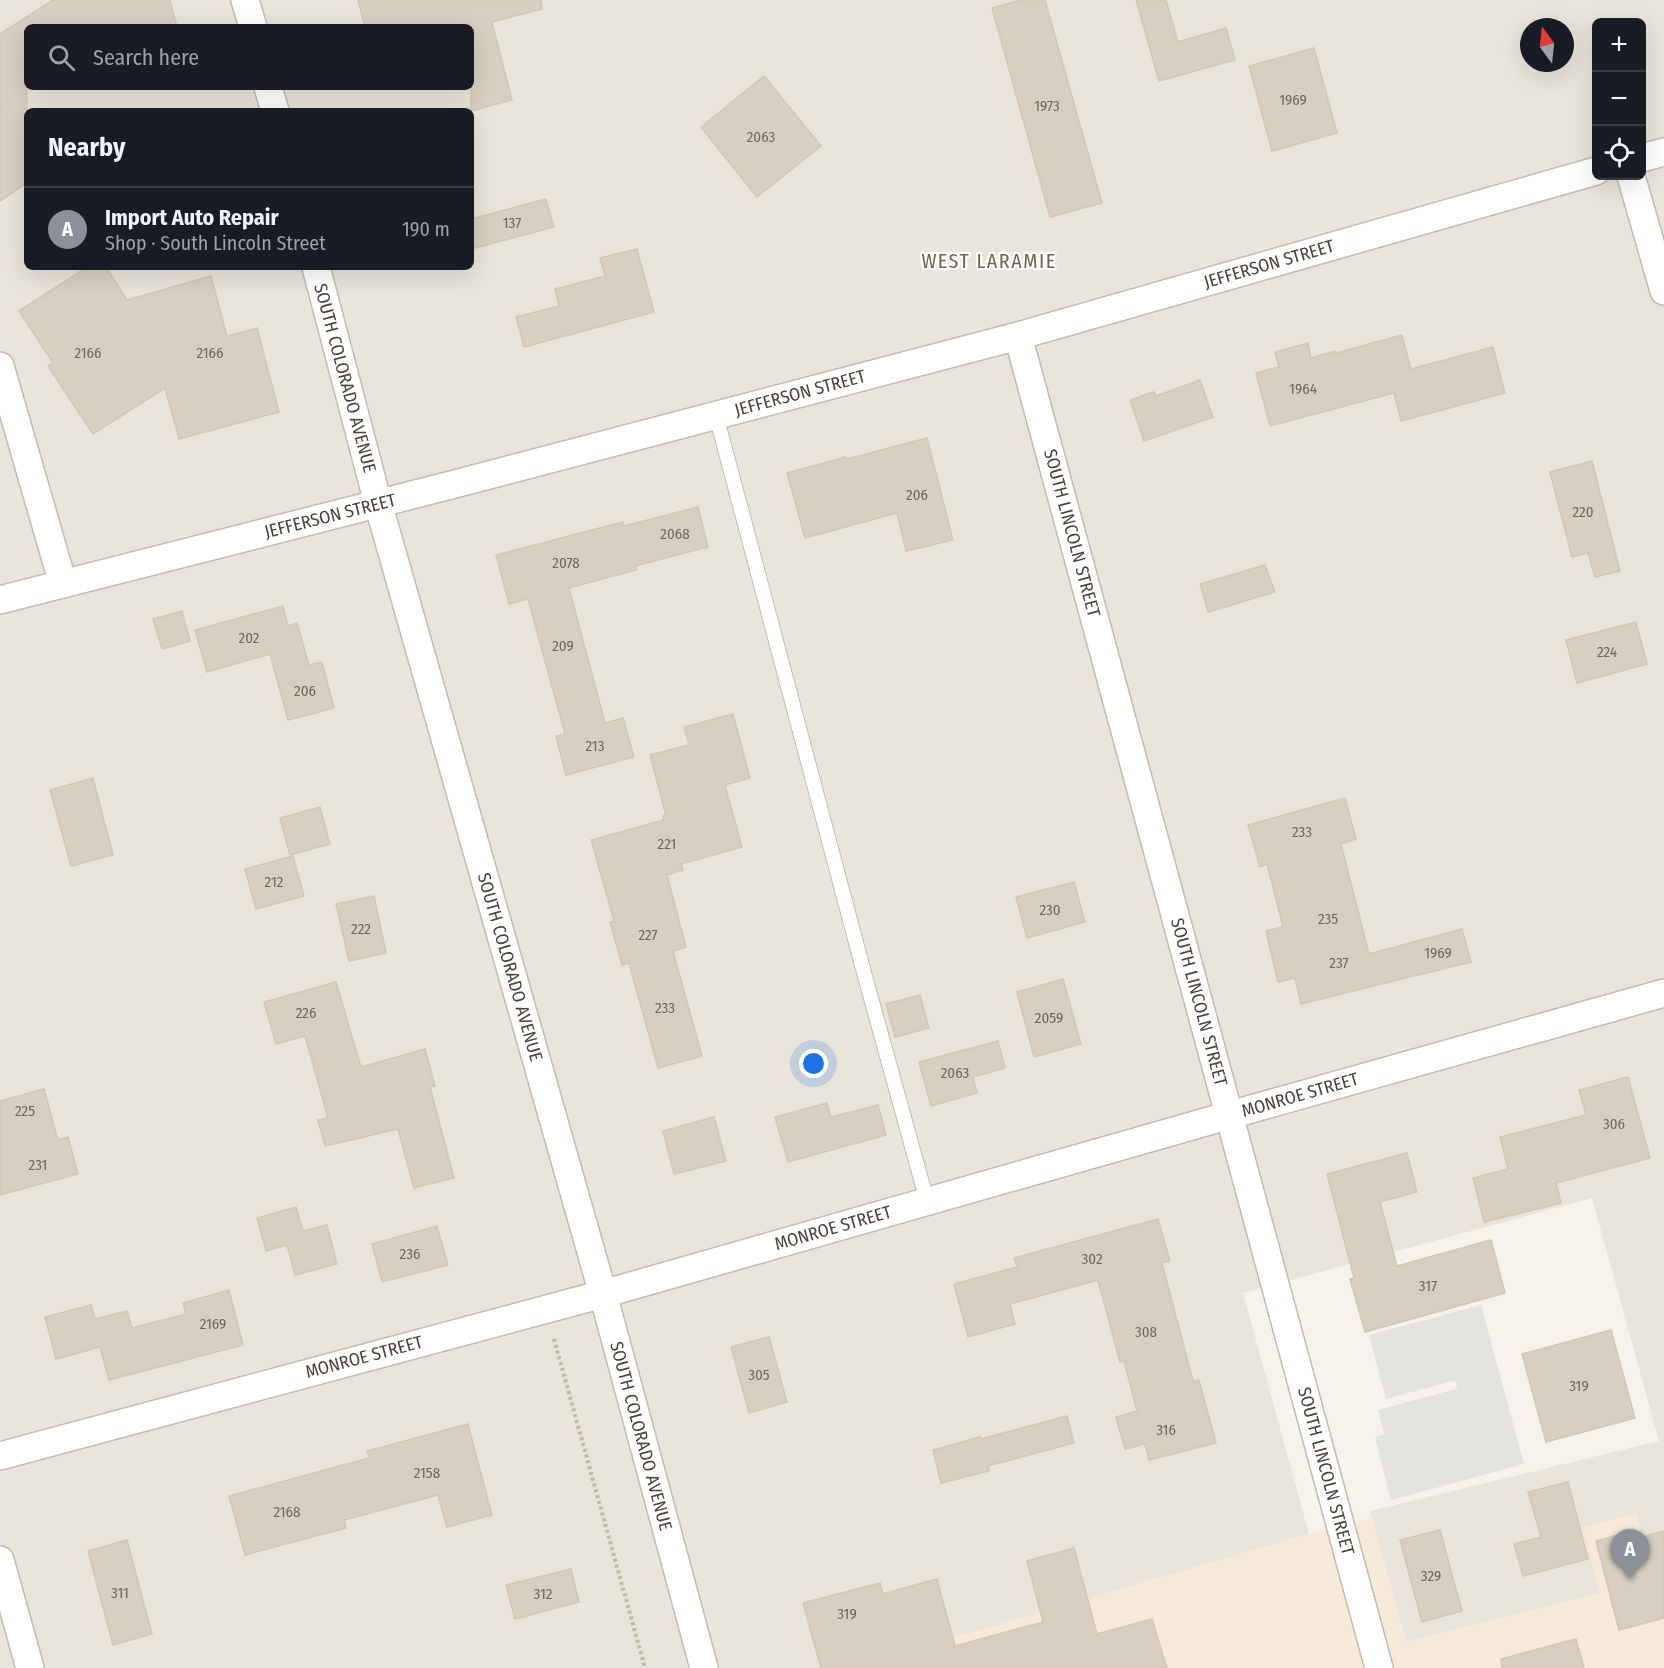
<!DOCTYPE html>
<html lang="en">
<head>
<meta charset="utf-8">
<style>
  body { margin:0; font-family:"Fira Sans Condensed",sans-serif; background:#242831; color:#f1f3f6 }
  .controls { position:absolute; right:18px; top:18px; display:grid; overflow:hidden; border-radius:9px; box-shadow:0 6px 24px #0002 }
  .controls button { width:54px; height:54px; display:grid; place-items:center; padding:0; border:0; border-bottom:2px solid #363941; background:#171b24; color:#f1f3f6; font:30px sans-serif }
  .compass { position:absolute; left:1520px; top:18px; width:54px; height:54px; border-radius:50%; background:#171b24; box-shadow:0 6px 24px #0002; rotate:345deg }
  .you { position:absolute; left:814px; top:1064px; width:21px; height:21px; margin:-15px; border:4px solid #fff; border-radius:50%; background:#1a73e8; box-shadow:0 0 0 9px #1a73e833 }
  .badge { display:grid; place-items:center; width:39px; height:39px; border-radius:50%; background:#8c9099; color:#fff; font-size:20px; font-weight:700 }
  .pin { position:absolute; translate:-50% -50px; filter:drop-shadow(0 2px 3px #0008) }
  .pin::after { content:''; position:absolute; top:32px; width:21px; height:18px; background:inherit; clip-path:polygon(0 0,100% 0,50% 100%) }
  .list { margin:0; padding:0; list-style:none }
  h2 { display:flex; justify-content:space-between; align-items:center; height:78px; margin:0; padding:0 24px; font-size:26px }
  h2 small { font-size:20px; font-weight:400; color:#9ea1a6 }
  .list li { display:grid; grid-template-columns:39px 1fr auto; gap:18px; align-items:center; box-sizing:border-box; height:84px; padding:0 24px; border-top:2px solid #363941 }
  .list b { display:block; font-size:22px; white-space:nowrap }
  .list p { margin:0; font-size:20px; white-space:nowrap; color:#9ea1a6 }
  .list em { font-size:20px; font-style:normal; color:#9ea1a6 }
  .icon { flex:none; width:33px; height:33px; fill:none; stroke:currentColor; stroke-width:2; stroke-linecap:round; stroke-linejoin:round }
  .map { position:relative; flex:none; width:1664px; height:1668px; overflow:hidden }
  .search { position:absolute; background:#171b24; box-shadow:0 6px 24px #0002; left:24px; top:24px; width:450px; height:66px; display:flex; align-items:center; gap:15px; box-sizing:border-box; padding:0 21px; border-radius:9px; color:#9ea1a6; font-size:22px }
  .panel { position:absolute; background:#171b24; box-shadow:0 6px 24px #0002; left:24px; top:108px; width:450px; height:162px; border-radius:9px }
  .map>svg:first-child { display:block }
  .residential { fill:#eae5da; fill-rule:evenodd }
  .commercial { fill:#f7ead8 }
  .parking { fill:#e5e3e0 }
  .building { fill:#d8cfc1; stroke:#d3c7b4; stroke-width:1.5 }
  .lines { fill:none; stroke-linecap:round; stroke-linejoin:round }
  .service-casing { stroke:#c2bbae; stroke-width:16 }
  .minor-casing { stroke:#c2bbae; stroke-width:30 }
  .path { stroke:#c4b79f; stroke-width:4; stroke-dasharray:3 3; stroke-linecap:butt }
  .service { stroke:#fff; stroke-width:14 }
  .minor { stroke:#fff; stroke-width:27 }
  .labels { text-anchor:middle; stroke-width:4.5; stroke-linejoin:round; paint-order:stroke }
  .number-label { font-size:15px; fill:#6e675b }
  .street-label { font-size:18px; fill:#4b4439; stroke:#fff }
  .neighbourhood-label { font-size:20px; letter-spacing:1.5px; fill:#6e6250; stroke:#fff }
</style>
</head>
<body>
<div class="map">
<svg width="1664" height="1668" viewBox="0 0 1664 1668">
  <rect width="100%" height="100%" fill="#f6f3ec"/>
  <!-- residential -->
  <path class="residential" d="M0,0h1664v1623l-28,-109 -36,79 -194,49 -36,-131 289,-70 -67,-243 -349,95 66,241 -457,134h-852zM1596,22h46v154h-46zM27,27h444v60h-444zM1529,27h36v36h-36zM27,111h444v156h-444z"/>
  <!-- commercial -->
  <polygon class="commercial" points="1636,1513 1664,1623 1664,1668 852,1668 1309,1534 1372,1518 1406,1642 1600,1593 1583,1527"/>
  <!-- parking -->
  <polygon class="parking" points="1481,1305 1524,1464 1391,1500 1375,1437 1384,1434 1378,1410 1456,1389 1457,1386 1456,1382 1453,1381 1386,1399 1369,1335"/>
  <!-- building -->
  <g class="building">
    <polygon points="53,0 170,0 177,27 27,27 27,183 0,201 0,34"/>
    <polygon points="358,0 541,0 542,9 492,22 512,100 471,111 471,27 365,27"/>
    <polygon points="1021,0 1045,0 1102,203 1050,217 992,8"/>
    <polygon points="1136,0 1166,0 1178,42 1226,28 1235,60 1159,81"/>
    <polygon points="1314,48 1337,133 1272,151 1249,66"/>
    <polygon points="764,76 821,146 757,197 701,127"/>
    <polygon points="546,199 554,227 471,249 471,219"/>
    <polygon points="637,249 654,312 524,347 516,317 559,306 555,289 605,276 600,258"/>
    <polygon points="87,267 106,267 127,300 211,276 227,336 257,328 279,412 179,439 165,388 93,434 48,366 53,363 19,311"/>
    <polygon points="1402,335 1411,369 1493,347 1505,393 1401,421 1394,393 1270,426 1256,373 1279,367 1275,352 1308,343 1311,358 1335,351 1336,353"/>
    <polygon points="1200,380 1213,417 1144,441 1130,400 1154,392 1156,396"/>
    <polygon points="927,438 953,540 906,551 897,513 805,538 787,473 846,457 847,459"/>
    <polygon points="1592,461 1620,571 1595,577 1588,553 1572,557 1550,472"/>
    <polygon points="698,507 708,547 635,566 636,570 569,588 605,723 623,718 634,757 566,775 556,736 565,734 528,599 509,604 496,555 623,522 624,526"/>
    <polygon points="1265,565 1275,592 1208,612 1200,584"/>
    <polygon points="283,606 288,626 297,623 309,665 322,662 334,708 288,720 270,654 207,672 195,630"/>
    <polygon points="182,611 190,641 162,649 153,619"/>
    <polygon points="1636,622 1647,664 1577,683 1566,640"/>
    <polygon points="733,714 750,778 725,785 742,847 681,864 683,870 667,875 686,947 673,951 702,1056 658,1068 629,963 622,965 610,922 614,921 591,840 664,820 663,816 666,815 650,755 689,745 684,727"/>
    <polygon points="93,778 113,855 71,866 50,790"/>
    <polygon points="1345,798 1356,839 1341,844 1369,954 1462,929 1471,962 1301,1004 1295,978 1278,982 1266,931 1283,927 1267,864 1260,867 1248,825"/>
    <polygon points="320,807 330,844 290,855 280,818"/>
    <polygon points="293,856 304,896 256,909 245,869"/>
    <polygon points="1074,882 1085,922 1027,938 1016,897"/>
    <polygon points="374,896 386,953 349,961 336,904"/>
    <polygon points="1063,979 1081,1044 1034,1057 1017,992"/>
    <polygon points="336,982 361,1067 425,1049 435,1086 430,1087 454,1178 414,1188 398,1129 325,1146 318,1120 328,1118 305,1036 276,1044 264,1002"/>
    <polygon points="920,995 929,1028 895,1037 886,1004"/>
    <polygon points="998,1041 1005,1068 973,1077 977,1093 931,1106 919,1062"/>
    <polygon points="1628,1077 1650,1158 1556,1183 1561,1203 1484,1222 1473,1178 1508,1169 1500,1137 1586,1115 1579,1090"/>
    <polygon points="44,1089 58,1140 68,1137 78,1174 0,1195 0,1101"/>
    <polygon points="827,1103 831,1117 878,1105 886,1135 788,1162 775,1117"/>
    <polygon points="714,1117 726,1161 674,1174 663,1131"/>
    <polygon points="1407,1153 1417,1192 1380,1202 1397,1266 1491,1240 1505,1293 1365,1332 1350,1279 1354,1278 1327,1174"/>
    <polygon points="296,1207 303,1231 327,1225 337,1264 295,1275 287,1245 266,1251 257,1218"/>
    <polygon points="1158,1219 1170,1261 1162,1263 1193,1381 1199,1380 1216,1443 1149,1460 1145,1444 1125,1449 1116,1417 1137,1411 1124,1361 1120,1362 1098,1280 1010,1304 1015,1324 968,1337 954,1284 1017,1267 1014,1258"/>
    <polygon points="437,1226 448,1265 382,1282 372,1244"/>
    <polygon points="229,1290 243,1345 109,1380 100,1347 56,1359 45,1317 91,1305 95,1319 127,1311 132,1328 186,1314 183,1303"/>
    <polygon points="1611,1330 1635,1418 1546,1442 1522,1354"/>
    <polygon points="769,1337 787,1402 749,1413 731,1347"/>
    <polygon points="1067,1416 1074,1443 988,1466 989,1471 941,1483 933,1450 980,1437 981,1439"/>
    <polygon points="468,1424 492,1515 447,1527 438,1495 344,1520 346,1528 245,1555 229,1496 369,1458 367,1451"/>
    <polygon points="1568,1482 1588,1559 1523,1576 1514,1544 1541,1537 1528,1492"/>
    <polygon points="1440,1530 1462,1611 1422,1622 1400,1540"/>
    <polygon points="1633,1531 1635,1539 1664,1531 1664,1618 1619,1630 1596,1541"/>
    <polygon points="127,1540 152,1634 113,1645 88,1551"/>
    <polygon points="1074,1548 1097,1634 1152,1619 1167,1668 821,1668 803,1603 880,1583 883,1594 937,1579 955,1646 1043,1622 1027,1561"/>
    <polygon points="571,1569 579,1602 515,1619 506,1585"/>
    <polygon points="1576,1639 1584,1668 1502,1668 1501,1659"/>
  </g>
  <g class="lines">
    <!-- service casing -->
    <g class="service-casing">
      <polyline id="service" points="716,415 863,969 927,1201"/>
    </g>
    <!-- minor casing -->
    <g class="minor-casing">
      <g id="minor">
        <polyline points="245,0 253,27"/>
        <polyline points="268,87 275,111"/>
        <polyline points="1642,158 1664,152"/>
        <polyline points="1631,176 1664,291"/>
        <polyline points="316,267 378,503 603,1294 704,1668"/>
        <polyline points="1018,336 1379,1668"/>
        <polyline points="0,366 63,584"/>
        <polyline points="0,600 451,485 1018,336 1596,171"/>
        <polyline points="0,1456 603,1294 1230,1115 1664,993"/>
        <polyline points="0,1560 30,1668"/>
      </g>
    </g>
    <!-- path -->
    <polyline class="path" points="554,1339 645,1668"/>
    <!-- service -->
    <use href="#service" class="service"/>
    <!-- minor -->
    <use href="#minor" class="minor"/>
  </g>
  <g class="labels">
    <!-- number labels -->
    <g class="number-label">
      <text x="1293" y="105">1969</text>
      <text x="1047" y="111">1973</text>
      <text x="761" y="142">2063</text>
      <text x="512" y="228">137</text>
      <text x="88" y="358">2166</text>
      <text x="210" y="358">2166</text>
      <text x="1303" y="394">1964</text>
      <text x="917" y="500">206</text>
      <text x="1583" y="517">220</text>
      <text x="675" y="539">2068</text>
      <text x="566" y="568">2078</text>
      <text x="249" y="643">202</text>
      <text x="563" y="651">209</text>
      <text x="1607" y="657">224</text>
      <text x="305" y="696">206</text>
      <text x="595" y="751">213</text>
      <text x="1302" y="837">233</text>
      <text x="667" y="849">221</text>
      <text x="274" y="887">212</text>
      <text x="1050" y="915">230</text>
      <text x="1328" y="924">235</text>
      <text x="361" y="934">222</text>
      <text x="648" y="940">227</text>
      <text x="1438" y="958">1969</text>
      <text x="1339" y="968">237</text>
      <text x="665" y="1013">233</text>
      <text x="306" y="1018">226</text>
      <text x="1049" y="1023">2059</text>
      <text x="955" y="1078">2063</text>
      <text x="25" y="1116">225</text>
      <text x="1614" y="1129">306</text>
      <text x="38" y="1170">231</text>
      <text x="410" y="1259">236</text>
      <text x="1092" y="1264">302</text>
      <text x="1428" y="1291">317</text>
      <text x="213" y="1329">2169</text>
      <text x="1146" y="1337">308</text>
      <text x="759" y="1380">305</text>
      <text x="1579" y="1391">319</text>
      <text x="1166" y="1435">316</text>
      <text x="427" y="1478">2158</text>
      <text x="287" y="1517">2168</text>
      <text x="1431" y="1581">329</text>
      <text x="120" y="1598">311</text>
      <text x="543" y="1599">312</text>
      <text x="847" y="1619">319</text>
    </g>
    <!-- street labels -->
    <g class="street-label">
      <text transform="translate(1269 264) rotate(-16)" y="6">JEFFERSON STREET</text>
      <text transform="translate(345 378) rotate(75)" y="6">SOUTH COLORADO AVENUE</text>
      <text transform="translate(800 393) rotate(-15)" y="6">JEFFERSON STREET</text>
      <text transform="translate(330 516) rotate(-14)" y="6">JEFFERSON STREET</text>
      <text transform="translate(1072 533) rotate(75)" y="6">SOUTH LINCOLN STREET</text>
      <text transform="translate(510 967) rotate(74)" y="6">SOUTH COLORADO AVENUE</text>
      <text transform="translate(1199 1002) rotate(75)" y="6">SOUTH LINCOLN STREET</text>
      <text transform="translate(1300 1095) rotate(-16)" y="6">MONROE STREET</text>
      <text transform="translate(833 1228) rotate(-16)" y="6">MONROE STREET</text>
      <text transform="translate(364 1357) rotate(-15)" y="6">MONROE STREET</text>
      <text transform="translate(641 1436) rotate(75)" y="6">SOUTH COLORADO AVENUE</text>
      <text transform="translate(1326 1471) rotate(75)" y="6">SOUTH LINCOLN STREET</text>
    </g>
    <!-- neighbourhood labels -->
    <g class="neighbourhood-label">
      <text x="989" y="268">WEST LARAMIE</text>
    </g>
  </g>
</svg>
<div class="controls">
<button>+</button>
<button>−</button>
<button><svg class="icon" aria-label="locate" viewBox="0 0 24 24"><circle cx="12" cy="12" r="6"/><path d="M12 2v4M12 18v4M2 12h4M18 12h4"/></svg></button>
</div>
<svg class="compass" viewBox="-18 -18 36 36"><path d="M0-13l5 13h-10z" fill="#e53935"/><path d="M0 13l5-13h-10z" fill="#9ea1a6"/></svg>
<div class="you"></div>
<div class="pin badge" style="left:1630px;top:1579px">A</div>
<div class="search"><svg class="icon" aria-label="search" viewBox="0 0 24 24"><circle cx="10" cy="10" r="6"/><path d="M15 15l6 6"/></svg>Search here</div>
<section class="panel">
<h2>Nearby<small></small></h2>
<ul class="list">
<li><span class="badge">A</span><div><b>Import Auto Repair</b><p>Shop · South Lincoln Street</p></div><em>190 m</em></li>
</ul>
</section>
</div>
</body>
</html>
